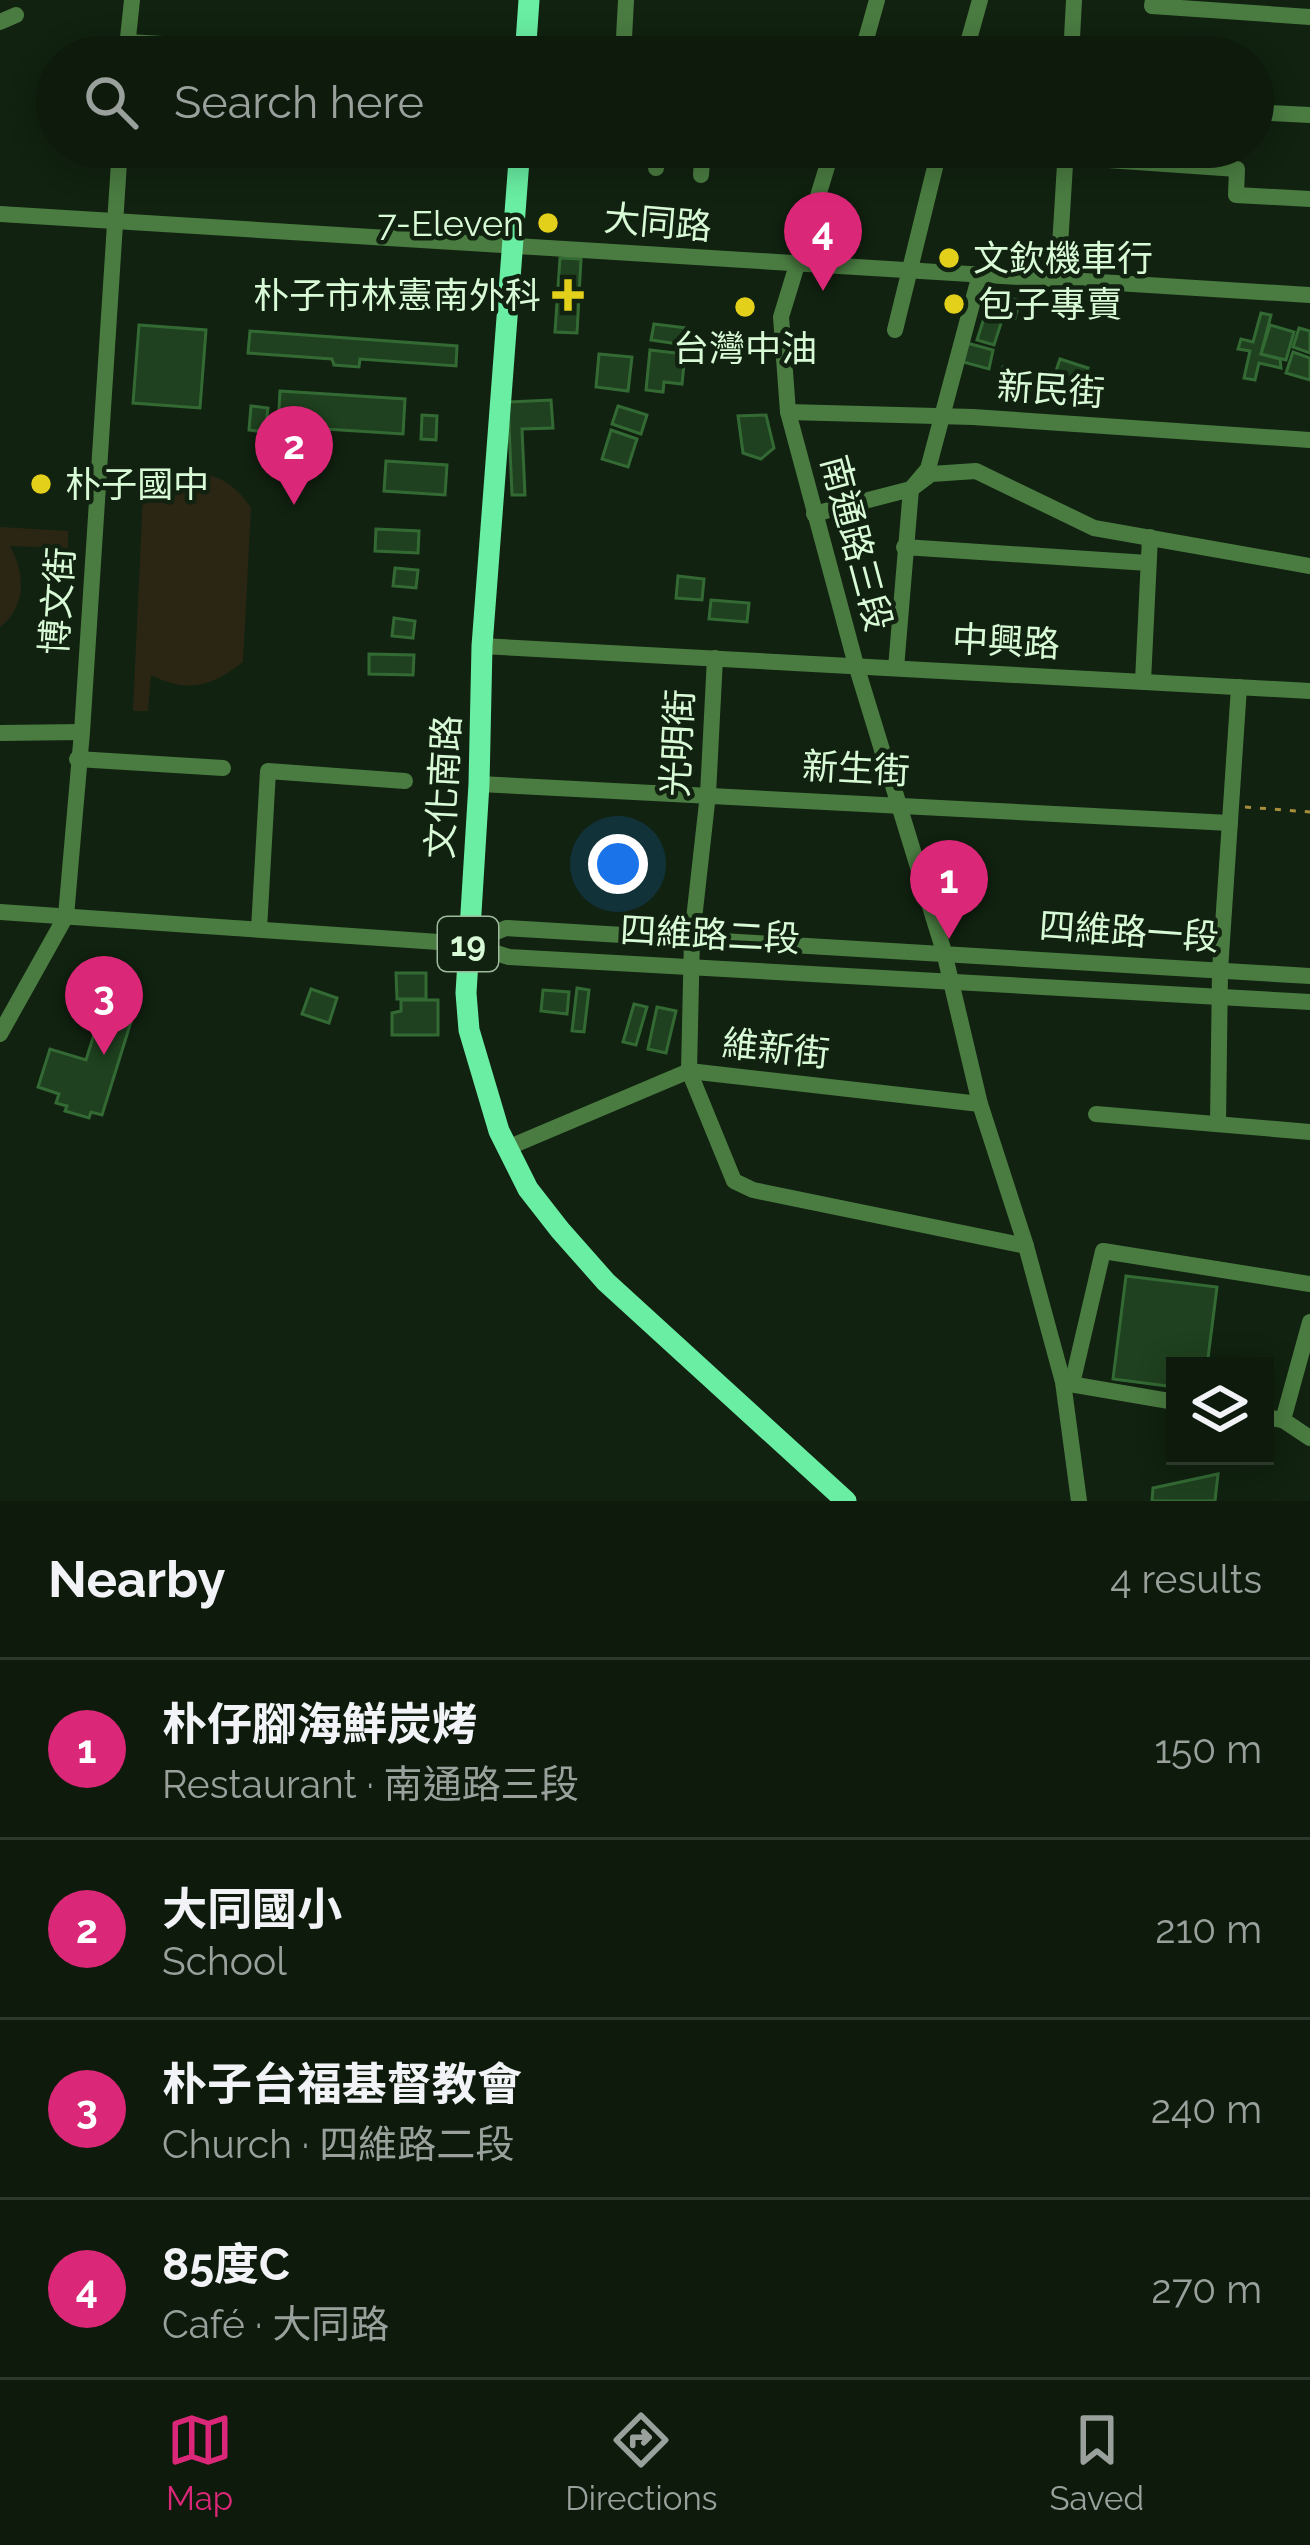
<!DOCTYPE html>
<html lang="en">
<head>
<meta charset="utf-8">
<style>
  body { margin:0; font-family:Raleway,"Noto Sans TC",sans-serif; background:#1b271a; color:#f1f3f6 }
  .controls { position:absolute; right:36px; bottom:36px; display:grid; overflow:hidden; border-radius:0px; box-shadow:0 6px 30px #0003 }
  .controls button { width:108px; height:108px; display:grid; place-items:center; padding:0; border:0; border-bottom:3px solid #2d382d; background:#0d1a0c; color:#f1f3f6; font:60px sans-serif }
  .you { position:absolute; left:618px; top:864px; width:42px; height:42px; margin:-30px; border:9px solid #fff; border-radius:50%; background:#1a73e8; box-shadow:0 0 0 18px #1a73e833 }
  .badge { display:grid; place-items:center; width:78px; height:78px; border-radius:50%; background:#db2777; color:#fff; font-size:39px; font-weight:700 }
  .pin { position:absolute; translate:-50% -99px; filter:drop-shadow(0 3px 6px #0008) }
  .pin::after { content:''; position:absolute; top:63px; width:42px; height:36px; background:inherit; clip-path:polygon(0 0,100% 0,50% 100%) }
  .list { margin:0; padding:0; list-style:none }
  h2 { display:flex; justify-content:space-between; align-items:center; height:156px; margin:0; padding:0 48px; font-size:51px }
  h2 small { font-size:39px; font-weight:400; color:#9aa19d }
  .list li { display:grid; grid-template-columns:78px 1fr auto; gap:36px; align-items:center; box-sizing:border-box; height:180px; padding:0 48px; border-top:3px solid #2d382d }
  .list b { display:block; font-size:45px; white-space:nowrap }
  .list p { margin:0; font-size:39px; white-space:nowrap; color:#9aa19d }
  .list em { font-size:39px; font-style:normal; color:#9aa19d }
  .icon { flex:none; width:66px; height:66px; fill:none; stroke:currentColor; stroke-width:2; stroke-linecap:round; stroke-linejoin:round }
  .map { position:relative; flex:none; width:1310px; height:1501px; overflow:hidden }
  .search { position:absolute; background:#0d1a0c; box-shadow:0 6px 30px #0003; left:36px; right:36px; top:36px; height:132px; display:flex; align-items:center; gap:30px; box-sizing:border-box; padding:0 42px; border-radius:66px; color:#9aa19d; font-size:45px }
  .sheet { height:876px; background:#0d1a0c }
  nav { display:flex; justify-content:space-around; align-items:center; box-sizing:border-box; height:168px; border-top:3px solid #2d382d; background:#0d1a0c; font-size:33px; color:#9aa19d }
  nav a { display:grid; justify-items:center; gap:6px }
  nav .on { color:#db2777 }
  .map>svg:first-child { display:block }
  .green { fill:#2b2614 }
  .building { fill:#1f411f; stroke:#336a34; stroke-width:3 }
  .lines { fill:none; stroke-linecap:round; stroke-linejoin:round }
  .path { stroke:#a88d3c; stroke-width:3; stroke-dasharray:6 9; stroke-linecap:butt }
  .minor { stroke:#4a7c41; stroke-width:16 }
  .major { stroke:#69eea3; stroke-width:21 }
  .poi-dot { fill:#e2d01a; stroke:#112210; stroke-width:4.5 }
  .labels { text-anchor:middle; stroke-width:9; stroke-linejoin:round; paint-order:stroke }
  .shield { fill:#112210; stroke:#9db99b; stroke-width:3 }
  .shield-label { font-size:33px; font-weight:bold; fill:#d9fad6 }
  .street-label { font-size:36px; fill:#d9fad6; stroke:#112210 }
  .poi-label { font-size:36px; fill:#d9fad6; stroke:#112210; text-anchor:start }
</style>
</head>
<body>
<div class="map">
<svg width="1310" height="1501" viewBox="0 0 1310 1501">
  <rect width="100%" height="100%" fill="#112210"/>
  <!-- green -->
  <g class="green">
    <path d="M144,472h16v13c34,-23 71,-10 91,23l-8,154c-31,24 -55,32 -92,13l-3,36h-15z"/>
    <path d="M0,527l68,4v17l-58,-2c15,28 17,60 -10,81z"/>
  </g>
  <!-- building -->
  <g class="building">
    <polygon points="560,258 581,259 577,333 555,332"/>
    <polygon points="992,293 1020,301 1015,318 1004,314 994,345 977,340"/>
    <polygon points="1261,313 1271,315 1261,354 1280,359 1281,368 1259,363 1255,380 1244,378 1250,351 1238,349 1241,339 1253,342"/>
    <polygon points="654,324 687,328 685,345 651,340"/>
    <polygon points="139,325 206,330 200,408 133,403"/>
    <polygon points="1270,325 1294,332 1286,360 1261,354"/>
    <polygon points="1299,328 1310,331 1310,353 1293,347"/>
    <polygon points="250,331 457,346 456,366 360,359 359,367 334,365 332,359 248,353"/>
    <polygon points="967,343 993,350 989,369 963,362"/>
    <polygon points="650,350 685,354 682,384 664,382 663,392 646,390"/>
    <polygon points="1293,352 1310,358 1310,380 1286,373"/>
    <polygon points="599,354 632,357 628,391 596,387"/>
    <polygon points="1060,359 1088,368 1079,395 1051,386"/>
    <polygon points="1003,367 1035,381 1028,396 997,382"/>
    <polygon points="280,391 405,399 403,434 278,426"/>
    <polygon points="551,400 553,428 522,429 525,495 512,495 508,402"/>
    <polygon points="251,406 268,408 265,432 249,430"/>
    <polygon points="618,406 647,415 641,434 612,424"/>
    <polygon points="422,415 437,416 436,440 421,439"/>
    <polygon points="766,415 774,448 761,459 743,453 738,416"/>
    <polygon points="611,430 637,439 628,467 602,459"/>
    <polygon points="386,461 447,465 445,495 384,491"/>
    <polygon points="376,529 419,531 418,553 375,551"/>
    <polygon points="395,568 418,570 416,588 393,586"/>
    <polygon points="678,576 704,579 702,600 676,598"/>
    <polygon points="711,600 749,603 747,622 709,619"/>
    <polygon points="394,618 415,621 413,638 392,636"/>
    <polygon points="369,654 414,655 413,675 369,674"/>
    <polygon points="396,973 426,973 426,999 397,999"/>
    <polygon points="109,987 139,996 102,1115 91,1112 89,1118 65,1111 67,1106 56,1103 59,1094 38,1087 50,1049 86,1060"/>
    <polygon points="577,988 589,990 584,1032 572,1031"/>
    <polygon points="311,989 337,998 329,1023 302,1014"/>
    <polygon points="543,990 569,992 567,1014 541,1011"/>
    <polygon points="401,1000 438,1000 438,1035 392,1035 392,1013 401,1011"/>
    <polygon points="634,1004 647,1007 636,1045 623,1042"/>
    <polygon points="657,1007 676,1011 666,1053 648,1049"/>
    <polygon points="1126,1276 1217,1287 1207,1366 1175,1366 1175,1387 1113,1379"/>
    <polygon points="1218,1474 1215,1501 1152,1501 1153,1488"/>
  </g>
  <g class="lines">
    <!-- path -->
    <polyline class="path" points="1245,807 1310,812"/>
    <!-- minor -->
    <g class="minor">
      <polyline points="1153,0 1152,6 1310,17"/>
      <polyline points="0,22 16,15"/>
      <polyline points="127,42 390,57"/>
      <polyline points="126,57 132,0"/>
      <polyline points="623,57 626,0"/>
      <polyline points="861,57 877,0"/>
      <polyline points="964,57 980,0"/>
      <polyline points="1071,57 1074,0"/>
      <polyline points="1253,112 1310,115"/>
      <polyline points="833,147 781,317 788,412 856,665 944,952 980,1104 1026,1246 1063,1382 1079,1501"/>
      <polyline points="1065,157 1237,169 1236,195 1310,199"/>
      <polyline points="656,168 657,147"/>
      <polyline points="701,175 703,147"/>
      <polyline points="0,214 1310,295"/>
      <polyline points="1058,279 1066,148"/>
      <polyline points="895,330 940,147"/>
      <polyline points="788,412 973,417 1310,440"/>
      <polyline points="814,514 911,489 931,474 976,471 1094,528 1310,566"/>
      <polyline points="904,547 1148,563"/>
      <polyline points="482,646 1310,691"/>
      <polyline points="715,658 708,794 692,937 689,1071 734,1181 753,1190 1026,1246"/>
      <polyline points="896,668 911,489 928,469 980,274"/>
      <polyline points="1143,681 1150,537"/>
      <polyline points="0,733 82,732"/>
      <polyline points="77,759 223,768"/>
      <polyline points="479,784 1230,823"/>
      <polyline points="0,912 468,944 509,957 1310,1002"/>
      <polyline points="259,929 268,771 405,781"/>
      <polyline points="468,944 506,928 1310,976"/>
      <polyline points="0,1034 66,916 82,732 120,147"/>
      <polyline points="1096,1114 1310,1132"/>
      <polyline points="1218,1123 1220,970 1239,687"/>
      <polyline points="507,1148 689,1071 980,1104"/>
      <polyline points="1310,1322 1283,1420 1310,1438"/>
      <polyline points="1064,1383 1175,1402"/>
      <polyline points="1072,1384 1103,1251 1310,1284"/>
      <polyline points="1265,1417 1283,1420"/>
    </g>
    <!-- major -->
    <g class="major">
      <polyline points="525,57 529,0"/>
      <polyline points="520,147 482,646 479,784 466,993 469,1030 499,1131 528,1189 560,1230 606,1282 846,1501"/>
    </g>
  </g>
  <!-- markers -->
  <g class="poi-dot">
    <circle cx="548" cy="223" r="12"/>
    <circle cx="949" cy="258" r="12"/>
    <path d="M562 277h12v12h12v12h-12v12h-12v-12h-12v-12h12z"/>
    <circle cx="954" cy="304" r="12"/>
    <circle cx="745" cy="307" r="12"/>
    <circle cx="41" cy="484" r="12"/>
  </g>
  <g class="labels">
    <!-- shield labels -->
    <rect class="shield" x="438" y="917" width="60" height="54" rx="9"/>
    <g class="shield-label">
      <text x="468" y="956">19</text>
    </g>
    <!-- street labels -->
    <g class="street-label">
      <text transform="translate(658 222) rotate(5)" y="13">大同路</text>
      <text transform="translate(1051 389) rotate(4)" y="13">新民街</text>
      <text transform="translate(857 543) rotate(75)" y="13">南通路三段</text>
      <text transform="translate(57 601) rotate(-86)" y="13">博文街</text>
      <text transform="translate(1006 641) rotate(3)" y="13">中興路</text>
      <text transform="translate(677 743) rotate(-87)" y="13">光明街</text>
      <text transform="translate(856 768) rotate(3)" y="13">新生街</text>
      <text transform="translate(443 787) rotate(-87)" y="13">文化南路</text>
      <text transform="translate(1129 931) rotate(4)" y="13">四維路一段</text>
      <text transform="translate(710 934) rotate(3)" y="13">四維路二段</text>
      <text transform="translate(776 1048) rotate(6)" y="13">維新街</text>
    </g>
    <!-- poi labels -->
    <g class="poi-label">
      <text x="524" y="236" text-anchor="end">7-Eleven</text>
      <text x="973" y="271">文欽機車行</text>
      <text x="541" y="308" text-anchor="end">朴子市林憲南外科</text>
      <text x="978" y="317">包子專賣</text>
      <text x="745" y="361" text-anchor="middle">台灣中油</text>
      <text x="65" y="497">朴子國中</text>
    </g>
  </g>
</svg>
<div class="controls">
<button><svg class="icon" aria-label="layers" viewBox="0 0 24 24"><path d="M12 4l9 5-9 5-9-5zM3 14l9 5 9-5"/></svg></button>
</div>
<div class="you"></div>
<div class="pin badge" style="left:949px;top:939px">1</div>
<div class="pin badge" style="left:294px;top:505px">2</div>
<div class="pin badge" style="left:104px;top:1055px">3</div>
<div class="pin badge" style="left:823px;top:291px">4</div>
<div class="search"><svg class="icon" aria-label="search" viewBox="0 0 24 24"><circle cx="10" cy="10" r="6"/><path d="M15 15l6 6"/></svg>Search here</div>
</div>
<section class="sheet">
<h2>Nearby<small>4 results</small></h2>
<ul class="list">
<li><span class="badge">1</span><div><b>朴仔腳海鮮炭烤</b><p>Restaurant · 南通路三段</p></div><em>150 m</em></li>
<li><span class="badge">2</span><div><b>大同國小</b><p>School</p></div><em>210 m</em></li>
<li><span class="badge">3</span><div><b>朴子台福基督教會</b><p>Church · 四維路二段</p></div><em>240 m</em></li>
<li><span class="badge">4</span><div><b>85度C</b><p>Café · 大同路</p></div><em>270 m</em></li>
</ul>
</section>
<nav>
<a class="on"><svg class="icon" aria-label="map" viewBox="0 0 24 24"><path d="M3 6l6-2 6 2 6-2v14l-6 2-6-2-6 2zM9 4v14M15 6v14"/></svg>Map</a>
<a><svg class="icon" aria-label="directions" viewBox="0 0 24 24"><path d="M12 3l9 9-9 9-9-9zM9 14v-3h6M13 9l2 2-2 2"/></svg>Directions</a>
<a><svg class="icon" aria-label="saved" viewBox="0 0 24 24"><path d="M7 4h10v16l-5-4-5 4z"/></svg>Saved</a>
</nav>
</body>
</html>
